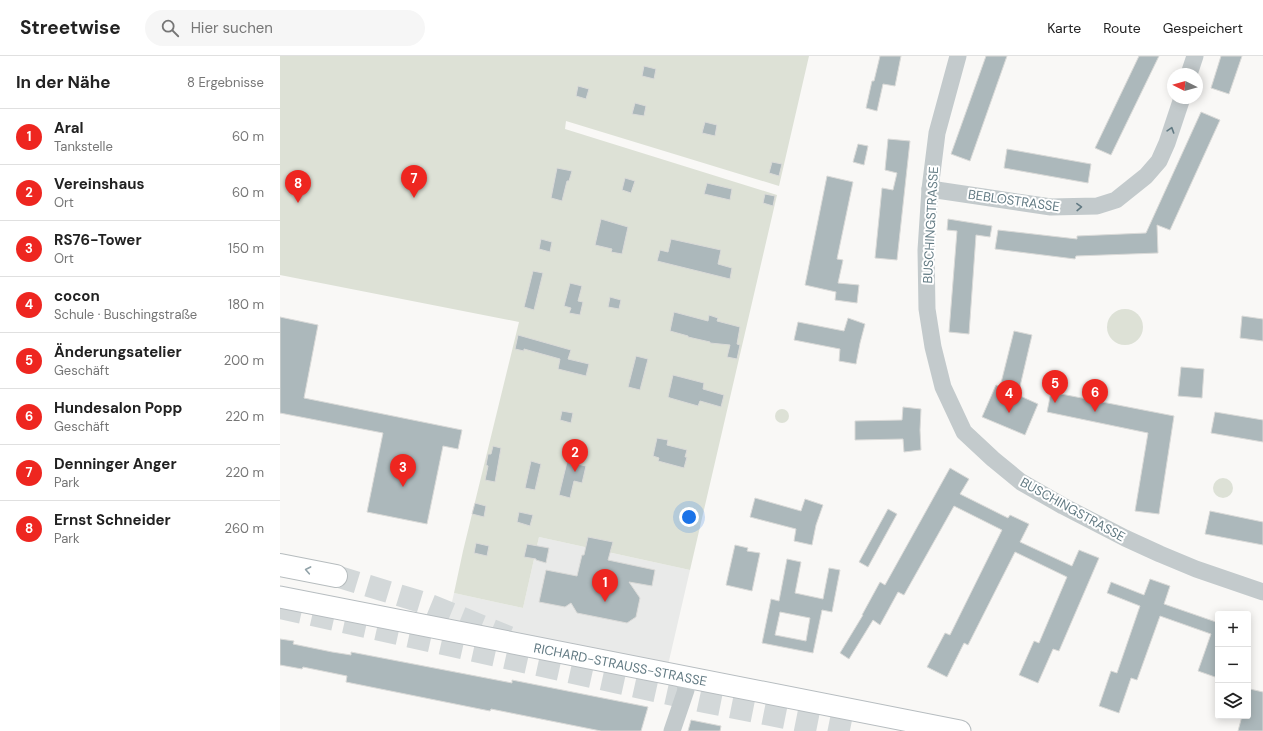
<!DOCTYPE html>
<html lang="de">
<head>
<meta charset="utf-8">
<style>
  body { margin:0; font-family:"DM Sans",sans-serif; background:#f6f6f6; color:#222 }
  .controls { position:absolute; right:12px; bottom:12px; display:grid; overflow:hidden; border-radius:4px; box-shadow:0 2px 10px #0003 }
  .controls button { width:36px; height:36px; display:grid; place-items:center; padding:0; border:0; border-bottom:1px solid #e0e0e0; background:#fff; color:#222; font:20px sans-serif }
  .compass { position:absolute; left:887px; top:12px; width:36px; height:36px; border-radius:50%; background:#fff; box-shadow:0 2px 10px #0003; rotate:275deg }
  .you { position:absolute; left:409px; top:461px; width:14px; height:14px; margin:-10px; border:3px solid #fff; border-radius:50%; background:#1a73e8; box-shadow:0 0 0 6px #1a73e833 }
  .badge { display:grid; place-items:center; width:26px; height:26px; border-radius:50%; background:#ee2620; color:#fff; font-size:13px; font-weight:700 }
  .pin { position:absolute; translate:-50% -33px; filter:drop-shadow(0 1px 2px #0008) }
  .pin::after { content:''; position:absolute; top:21px; width:14px; height:12px; background:inherit; clip-path:polygon(0 0,100% 0,50% 100%) }
  .list { margin:0; padding:0; list-style:none }
  h2 { display:flex; justify-content:space-between; align-items:center; height:52px; margin:0; padding:0 16px; font-size:17px }
  h2 small { font-size:13px; font-weight:400; color:#767676 }
  .list li { display:grid; grid-template-columns:26px 1fr auto; gap:12px; align-items:center; box-sizing:border-box; height:56px; padding:0 16px; border-top:1px solid #e0e0e0 }
  .list b { display:block; font-size:15px; white-space:nowrap }
  .list p { margin:0; font-size:13px; white-space:nowrap; color:#767676 }
  .list em { font-size:13px; font-style:normal; color:#767676 }
  .icon { flex:none; width:22px; height:22px; fill:none; stroke:currentColor; stroke-width:2; stroke-linecap:round; stroke-linejoin:round }
  .map { position:relative; flex:none; width:983px; height:675px; overflow:hidden }
  header { display:flex; align-items:center; gap:24px; box-sizing:border-box; height:56px; padding:0 20px; background:#fff; border-bottom:1px solid #e0e0e0 }
  header strong { font-size:19px }
  nav { display:flex; gap:22px; margin-inline-start:auto; font-size:14px }
  .search { width:280px; height:36px; background:#f6f6f6; display:flex; align-items:center; gap:10px; box-sizing:border-box; padding:0 14px; border-radius:22px; color:#767676; font-size:15px }
  main { display:flex }
  aside { flex:1; background:#fff }
  .map>svg:first-child { display:block }
  .built { fill:#e9eae9 }
  .green { fill:#dde1d6 }
  .building { fill:#acb8bb; stroke:#dadad8; fill-rule:evenodd }
  .lines { fill:none; stroke-linecap:round; stroke-linejoin:round }
  .highway-tunnel { stroke:#d3d8d9; stroke-width:22; stroke-dasharray:22 11; stroke-linecap:butt }
  .major-casing { stroke:#b7bdc0; stroke-width:23 }
  .highway-casing { stroke:#b6bcbe; stroke-width:24 }
  .minor { stroke:#c3cacc; stroke-width:17 }
  .major { stroke:#fff; stroke-width:21 }
  .highway { stroke:#fff; stroke-width:22 }
  .oneway { stroke:#627a83 }
  .oneway2 { stroke:#91a2a8 }
  .labels { text-anchor:middle; stroke-width:4; stroke-linejoin:round; paint-order:stroke }
  .street-label { font-size:13px; fill:#627a83; stroke:#fff }
</style>
</head>
<body>
<header>
<strong>Streetwise</strong>
<div class="search"><svg class="icon" aria-label="search" viewBox="0 0 24 24"><circle cx="10" cy="10" r="6"/><path d="M15 15l6 6"/></svg>Hier suchen</div>
<nav><a>Karte</a><a>Route</a><a>Gespeichert</a></nav>
</header>
<main>
<aside>
<h2>In der Nähe<small>8 Ergebnisse</small></h2>
<ul class="list">
<li><span class="badge">1</span><div><b>Aral</b><p>Tankstelle</p></div><em>60 m</em></li>
<li><span class="badge">2</span><div><b>Vereinshaus</b><p>Ort</p></div><em>60 m</em></li>
<li><span class="badge">3</span><div><b>RS76-Tower</b><p>Ort</p></div><em>150 m</em></li>
<li><span class="badge">4</span><div><b>cocon</b><p>Schule · Buschingstraße</p></div><em>180 m</em></li>
<li><span class="badge">5</span><div><b>Änderungsatelier</b><p>Geschäft</p></div><em>200 m</em></li>
<li><span class="badge">6</span><div><b>Hundesalon Popp</b><p>Geschäft</p></div><em>220 m</em></li>
<li><span class="badge">7</span><div><b>Denninger Anger</b><p>Park</p></div><em>220 m</em></li>
<li><span class="badge">8</span><div><b>Ernst Schneider</b><p>Park</p></div><em>260 m</em></li>
</ul>
</aside>
<div class="map">
<svg width="983" height="675" viewBox="0 0 983 675">
  <rect width="100%" height="100%" fill="#f9f8f6"/>
  <!-- built -->
  <polygon class="built" points="259,481 410,514 385,622 165,577 174,537 243,552"/>
  <!-- green -->
  <g class="green">
    <polygon points="0,0 529,0 499,130 286,65 285,73 497,139 410,514 259,481 243,552 174,537 183,495 239,266 0,219"/>
    <circle cx="845" cy="271" r="18"/>
    <circle cx="502" cy="360" r="7"/>
    <circle cx="943" cy="432" r="10"/>
  </g>
  <!-- building -->
  <g class="building">
    <polygon points="600,0 621,0 615,30 603,28 597,55 586,52 592,25 594,25"/>
    <polygon points="706,0 727,0 690,105 671,98"/>
    <polygon points="859,0 879,0 831,99 815,92"/>
    <polygon points="941,0 962,0 949,38 931,32"/>
    <polygon points="364,10 376,13 374,23 362,20"/>
    <polygon points="298,30 309,33 306,43 296,40"/>
    <polygon points="355,47 366,50 364,60 352,58"/>
    <polygon points="921,56 940,64 890,174 877,169 878,197 796,200 795,203 715,193 718,174 797,183 797,180 866,177"/>
    <polygon points="425,66 437,69 435,80 422,77"/>
    <polygon points="608,83 630,85 617,204 595,202 602,132 613,134 617,117 605,114"/>
    <polygon points="578,88 588,90 584,109 573,106"/>
    <polygon points="727,93 811,108 808,127 724,112"/>
    <polygon points="492,106 502,108 499,120 489,117"/>
    <polygon points="277,112 292,115 289,125 287,125 282,145 271,142"/>
    <polygon points="547,120 573,126 557,203 563,204 558,227 579,229 577,247 555,244 556,236 525,229"/>
    <polygon points="345,122 355,125 351,137 342,134"/>
    <polygon points="427,127 452,133 450,144 424,138"/>
    <polygon points="485,138 495,140 493,150 483,147"/>
    <polygon points="321,163 348,171 342,198 331,196 332,193 315,189"/>
    <polygon points="668,163 712,170 710,181 696,179 689,278 669,276 677,175 667,174"/>
    <polygon points="261,183 272,186 270,196 259,193"/>
    <polygon points="391,183 441,194 438,208 452,212 450,223 377,205 380,194 388,196"/>
    <polygon points="253,215 263,217 254,254 244,251"/>
    <polygon points="290,227 302,230 298,245 303,246 300,259 289,257 291,252 284,250"/>
    <polygon points="330,241 341,244 339,253 328,251"/>
    <polygon points="394,256 428,265 429,259 438,262 437,265 460,271 457,288 460,289 457,303 447,301 450,289 430,287 430,286 408,281 408,280 390,275"/>
    <polygon points="962,260 983,263 983,285 960,282"/>
    <polygon points="0,261 38,269 24,342 182,374 178,393 163,390 147,468 87,456 103,377 0,357"/>
    <polygon points="568,262 585,268 580,287 576,308 559,305 560,293 514,284 518,266 564,275"/>
    <polygon points="734,275 752,279 738,339 758,348 745,379 702,361 716,329 720,331"/>
    <polygon points="238,279 291,294 288,303 309,308 306,320 278,313 280,303 244,293 244,295 235,293"/>
    <polygon points="356,300 368,303 360,334 348,331"/>
    <polygon points="901,311 924,313 922,342 898,340"/>
    <polygon points="393,319 424,327 423,333 444,339 441,351 420,345 418,350 390,342 388,341"/>
    <polygon points="771,336 894,360 879,458 855,455 868,377 767,356"/>
    <polygon points="623,351 641,353 640,374 641,394 624,396 623,383 575,384 575,365 622,364"/>
    <polygon points="282,355 293,357 291,367 280,364"/>
    <polygon points="935,356 983,364 983,386 931,377"/>
    <polygon points="377,382 388,384 387,389 407,394 405,401 407,401 404,412 378,405 379,402 373,400"/>
    <polygon points="213,390 221,392 215,426 205,424 208,410 206,409 208,398 211,398"/>
    <polygon points="251,405 261,408 255,434 245,432"/>
    <polygon points="287,406 306,410 302,427 294,425 290,442 279,439"/>
    <polygon points="670,412 689,423 680,438 728,462 730,459 749,468 740,486 792,510 799,494 819,502 779,595 773,593 758,627 739,619 754,585 759,587 787,521 735,496 688,589 684,587 667,621 647,611 665,577 670,579 722,474 674,450 624,539 618,536 600,569 593,564 569,603 560,597 583,559 582,559 600,526 605,529"/>
    <polygon points="475,442 521,455 525,443 543,449 536,469 532,489 514,485 516,473 470,461"/>
    <polygon points="195,447 206,450 204,461 192,458"/>
    <polygon points="608,453 617,458 588,511 579,506"/>
    <polygon points="930,455 983,466 983,489 925,478"/>
    <polygon points="239,456 253,459 250,470 237,466"/>
    <polygon points="308,481 333,486 328,504 375,514 372,530 349,526 360,542 356,561 347,567 297,557 291,547 285,551 259,546 266,514 297,520 302,499 304,499"/>
    <polygon points="196,487 209,490 207,500 194,497"/>
    <polygon points="247,488 269,492 266,507 256,504 256,503 244,501"/>
    <polygon points="455,489 468,492 467,495 480,497 472,535 446,529"/>
    <path d="M507,503l14,3 -6,31 28,6 6,-31 11,2 -8,42 -10,-2 -9,43 -51,-10 9,-44 8,2zM500,556l30,6 -4,23 -31,-6z"/>
    <polygon points="870,523 890,530 884,548 936,566 936,563 938,563 938,622 918,615 931,578 880,560 857,624 851,622 839,657 819,650 831,615 837,617 860,550 827,537 831,526 864,539"/>
    <polygon points="0,583 14,585 13,588 52,596 71,599 71,596 232,627 232,624 368,651 361,675 321,675 211,653 210,655 66,626 67,620 23,611 22,613 0,609"/>
    <polygon points="970,633 983,636 983,675 958,675 962,660 968,660 968,640"/>
    <polygon points="411,664 441,670 440,675 408,675"/>
  </g>
  <g class="lines">
    <!-- highway-tunnel -->
    <g class="highway-tunnel">
      <polyline points="56,520 148,548 229,581"/>
      <polyline points="0,552 425,646 571,675"/>
    </g>
    <!-- major casing -->
    <g class="major-casing">
      <g id="major">
        <path id="s1" d="M0,541l680,134"/>
      </g>
    </g>
    <!-- highway casing -->
    <g class="highway-casing">
      <polyline id="highway" points="0,509 56,520"/>
    </g>
    <!-- minor -->
    <g class="minor">
      <polyline points="678,0 657,77 650,133 646,194 647,253 653,291 663,331 684,376 713,403 741,426 783,450 845,482 880,498 916,513 983,536"/>
      <polyline points="909,18 915,0"/>
      <polyline points="650,133 771,151 817,150 836,144 866,120 879,105 887,87 902,42"/>
      <polyline points="392,675 406,634 404,620"/>
    </g>
    <!-- major -->
    <use href="#major" class="major"/>
    <!-- highway -->
    <use href="#highway" class="highway"/>
  </g>
  <!-- one-way arrows -->
  <defs><path id="oneway-chevron" d="M-2-3.5L2.5 0L-2 3.5" fill="none" stroke-width="1.6" stroke-linecap="round" stroke-linejoin="round"/></defs>
  <g class="oneway">
    <use href="#oneway-chevron" transform="translate(891 74) rotate(-72)"/>
    <use href="#oneway-chevron" transform="translate(799 151) rotate(-2)"/>
  </g>
  <use class="oneway2" href="#oneway-chevron" transform="translate(28 514) rotate(-169)"/>
  <g class="labels">
    <!-- street labels -->
    <g class="street-label">
      <text transform="translate(734 144) rotate(8)" y="5">BEBLOSTRASSE</text>
      <text transform="translate(650 169) rotate(-87)" y="5">BUSCHINGSTRASSE</text>
      <text transform="translate(793 453) rotate(29)" y="5">BUSCHINGSTRASSE</text>
      <text dy="5" stroke="none"><textPath href="#s1" startOffset="347">RICHARD-STRAUSS-STRASSE</textPath></text>
    </g>
  </g>
</svg>
<div class="controls">
<button>+</button>
<button>−</button>
<button><svg class="icon" aria-label="layers" viewBox="0 0 24 24"><path d="M12 4l9 5-9 5-9-5zM3 14l9 5 9-5"/></svg></button>
</div>
<svg class="compass" viewBox="-18 -18 36 36"><path d="M0-13l5 13h-10z" fill="#e53935"/><path d="M0 13l5-13h-10z" fill="#767676"/></svg>
<div class="you"></div>
<div class="pin badge" style="left:325px;top:546px">1</div>
<div class="pin badge" style="left:295px;top:416px">2</div>
<div class="pin badge" style="left:123px;top:431px">3</div>
<div class="pin badge" style="left:729px;top:357px">4</div>
<div class="pin badge" style="left:775px;top:347px">5</div>
<div class="pin badge" style="left:815px;top:356px">6</div>
<div class="pin badge" style="left:134px;top:142px">7</div>
<div class="pin badge" style="left:18px;top:147px">8</div>
</div>
</main>
</body>
</html>
